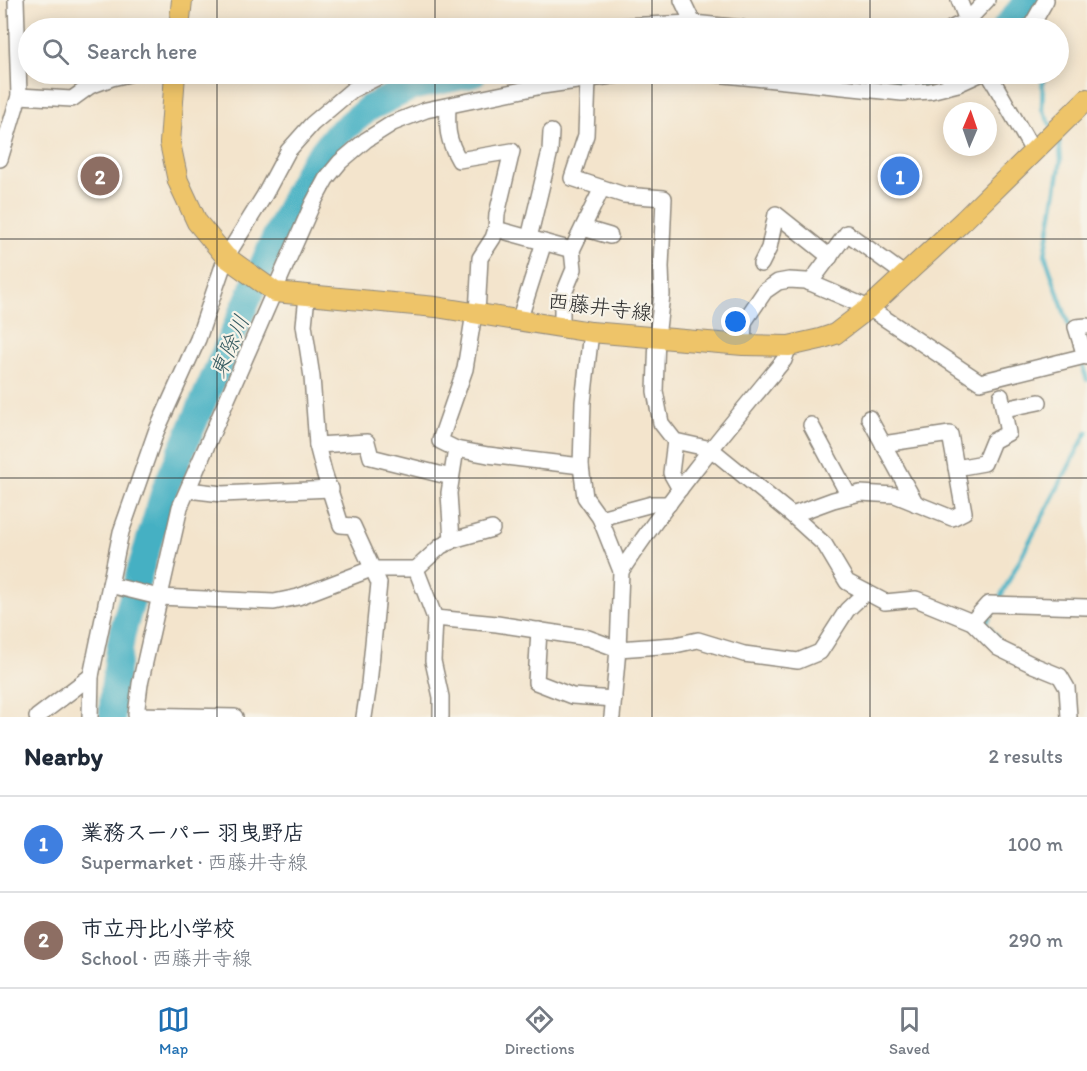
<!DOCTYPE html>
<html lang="en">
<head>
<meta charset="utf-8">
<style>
  body { margin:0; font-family:Itim,"Klee One",sans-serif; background:#f2f2f3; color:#1f2937 }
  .compass { position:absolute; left:943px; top:102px; width:54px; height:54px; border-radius:50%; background:#fff; box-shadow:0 3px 15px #0003; rotate:2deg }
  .you { position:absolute; left:736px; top:322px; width:21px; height:21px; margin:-15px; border:4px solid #fff; border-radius:50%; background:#1a73e8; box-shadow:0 0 0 9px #1a73e833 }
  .badge { display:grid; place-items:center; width:39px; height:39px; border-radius:50%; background:#1f6fb2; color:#fff; font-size:20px; font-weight:700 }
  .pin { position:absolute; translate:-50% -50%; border:3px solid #fff; box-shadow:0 2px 6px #0006 }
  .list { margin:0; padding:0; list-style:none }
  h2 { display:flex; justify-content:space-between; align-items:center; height:78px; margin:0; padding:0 24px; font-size:26px }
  h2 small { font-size:20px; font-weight:400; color:#747a83 }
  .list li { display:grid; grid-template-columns:39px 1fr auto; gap:18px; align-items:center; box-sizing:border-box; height:96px; padding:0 24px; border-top:2px solid #e0e1e3 }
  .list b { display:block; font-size:22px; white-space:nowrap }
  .list p { margin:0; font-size:20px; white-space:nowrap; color:#747a83 }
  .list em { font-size:20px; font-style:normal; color:#747a83 }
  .icon { flex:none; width:33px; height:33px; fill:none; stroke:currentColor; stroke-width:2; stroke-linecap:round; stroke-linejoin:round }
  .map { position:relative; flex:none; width:1087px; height:717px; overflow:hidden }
  .search { position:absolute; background:#fff; box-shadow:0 3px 15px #0003; left:18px; right:18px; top:18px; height:66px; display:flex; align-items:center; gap:15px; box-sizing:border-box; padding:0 21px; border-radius:33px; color:#747a83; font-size:22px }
  .sheet { height:270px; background:#fff }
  nav { display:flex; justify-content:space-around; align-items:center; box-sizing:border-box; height:84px; border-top:2px solid #e0e1e3; background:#fff; font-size:16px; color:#747a83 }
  nav a { display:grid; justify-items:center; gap:3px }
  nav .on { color:#1f6fb2 }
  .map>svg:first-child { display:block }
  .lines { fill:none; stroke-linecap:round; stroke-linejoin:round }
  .stream { stroke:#45b0c3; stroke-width:4.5 }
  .river { stroke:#45b0c3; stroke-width:27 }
  .minor-casing { stroke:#8f887c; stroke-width:18 }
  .major-casing { stroke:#8f887c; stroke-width:22 }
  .minor { stroke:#fff; stroke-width:15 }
  .major { stroke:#eec469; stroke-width:20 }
  .grid { fill:none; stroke:#2b2b2b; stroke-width:1.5; stroke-opacity:0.55 }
  .labels { text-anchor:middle; stroke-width:4.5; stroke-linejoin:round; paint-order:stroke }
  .street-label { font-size:21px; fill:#2b2b2b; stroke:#f7f3e8 }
  .water-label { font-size:22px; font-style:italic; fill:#345a60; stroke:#f7f3e8 }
</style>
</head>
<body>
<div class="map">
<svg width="1087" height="717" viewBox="0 0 1087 717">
  <rect width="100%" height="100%" fill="#f7f3e8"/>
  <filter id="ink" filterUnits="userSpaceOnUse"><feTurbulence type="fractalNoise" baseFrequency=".0167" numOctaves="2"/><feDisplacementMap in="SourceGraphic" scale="12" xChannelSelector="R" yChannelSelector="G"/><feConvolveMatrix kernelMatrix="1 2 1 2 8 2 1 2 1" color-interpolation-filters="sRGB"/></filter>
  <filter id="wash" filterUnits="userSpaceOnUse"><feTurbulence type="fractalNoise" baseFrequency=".008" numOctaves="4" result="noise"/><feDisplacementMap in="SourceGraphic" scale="24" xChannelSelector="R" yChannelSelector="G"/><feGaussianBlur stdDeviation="1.35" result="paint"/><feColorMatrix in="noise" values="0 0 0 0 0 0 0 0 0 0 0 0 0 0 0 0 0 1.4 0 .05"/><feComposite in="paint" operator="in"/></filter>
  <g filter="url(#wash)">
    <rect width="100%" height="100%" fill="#f3e4cc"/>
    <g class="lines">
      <!-- stream -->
      <g class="stream">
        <polyline points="1024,5 1031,18"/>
        <polyline points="1043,74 1042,109 1051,126"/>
        <polyline points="1056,136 1059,141 1061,160 1045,255 1070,329"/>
        <polyline points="1080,359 1087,380"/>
        <polyline points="997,637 986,624 1087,432"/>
      </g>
      <!-- river -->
      <g class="river">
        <polyline points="1005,28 1024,5 1026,0"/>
        <polyline points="887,74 902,76 929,74"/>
        <polyline points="112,717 114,686 122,634 140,571 165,489 273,242 309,168 335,136 369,108 412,87 473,74"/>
      </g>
    </g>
  </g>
  <g filter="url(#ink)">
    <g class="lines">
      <!-- minor casing -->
      <g class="minor-casing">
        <g id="minor">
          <polyline points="682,0 693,23"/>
          <polyline points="959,0 970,28"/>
          <polyline points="602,28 621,26 693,23 742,28"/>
          <polyline points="952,28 967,21 987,0"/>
          <polyline points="1028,28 1033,23 1046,0"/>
          <polyline points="715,74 902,93 930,91 958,84 980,74"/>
          <polyline points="989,74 1033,151"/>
          <polyline points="588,79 586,135 572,178 624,195 664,198 661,267 662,295 657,337 655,391 661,423 675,441 711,449 792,515 825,545 847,582 885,602 916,599 972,622 998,648 1033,665 1060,676 1067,688 1069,717"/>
          <polyline points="19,96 72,99 90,86 112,78 129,74"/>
          <path d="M448,106c-1,23 -1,33 11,54l53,-9 -15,63 -1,15"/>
          <polyline points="0,159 19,96 16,0"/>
          <polyline points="583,228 610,236"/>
          <polyline points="529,238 550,151 551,132"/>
          <polyline points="761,264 769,248 776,214 830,257"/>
          <polyline points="810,283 847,233 905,275"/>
          <polyline points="307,296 304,325 312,377 317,445 324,472 341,525 353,526 379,583 369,684 364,717"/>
          <polyline points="474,313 465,369 440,441 456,449 488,455 581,466"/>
          <polyline points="477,314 480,258 493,238 496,229 572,250"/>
          <polyline points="519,321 544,242"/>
          <polyline points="562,327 562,298 574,269 572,250 602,188"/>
          <polyline points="591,332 583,402 581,466 585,497 600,518 621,571 618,649 612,717"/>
          <polyline points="743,345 744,322 765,291 778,282 789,280 806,281 869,308 980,382 1085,356 1087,357"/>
          <polyline points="1085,356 1076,327 1087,326"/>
          <polyline points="1004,409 1039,402"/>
          <polyline points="869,418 916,504"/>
          <polyline points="811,425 849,496"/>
          <polyline points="675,441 671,473 680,489"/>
          <polyline points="317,445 367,442 371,457 451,477"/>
          <polyline points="956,468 984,463 993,441 1008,433 1001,396"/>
          <polyline points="188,490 222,494 331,489"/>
          <polyline points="792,515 833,500 860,493 895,495 952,518 964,512 950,434 883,444"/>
          <polyline points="600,518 652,504 669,504"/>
          <polyline points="452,541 449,493 456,449"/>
          <polyline points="416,569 441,546 456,539 492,529"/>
          <path d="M621,571c49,-74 106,-142 163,-211l5,-14"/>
          <polyline points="110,585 159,597 274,602 298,597 371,569 416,569 435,618 497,624 588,638 618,649 675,645 698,640 744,654 798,661 820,652 847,610 866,592"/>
          <polyline points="435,618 433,661 441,697 441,717"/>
          <polyline points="972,622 988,604 1087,607"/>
          <polyline points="539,630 536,682 572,696 614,699"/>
          <polyline points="37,717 91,676"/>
          <polyline points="90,717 91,676 121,532 156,432 198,339 226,257 264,196 288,151 312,124 352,90 384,74"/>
          <polyline points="235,717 136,715 140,684 180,507 312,205 326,179 340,162 366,140 393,123 426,110 542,86 625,74"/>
        </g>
      </g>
      <!-- major casing -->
      <g class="major-casing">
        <g id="major">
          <polyline points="179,28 182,0"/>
          <polyline points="175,74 170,143 178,181 197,222 226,257 275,292 436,307 591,332 743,345 789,346 820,339 835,334 869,308 964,220 1087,99"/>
        </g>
      </g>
      <!-- minor -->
      <use href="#minor" class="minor"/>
      <!-- major -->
      <use href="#major" class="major"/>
    </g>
  </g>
  <!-- grid -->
  <path class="grid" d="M217,0v28M435,0v28M652,0v28M870,0v28M217,74v643M435,74v643M652,74v643M870,74v643M0,239h1087M0,478h1087"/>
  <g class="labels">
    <!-- street labels -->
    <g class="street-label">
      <text transform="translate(600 307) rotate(7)" y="7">西藤井寺線</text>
    </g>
    <!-- water labels -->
    <g class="water-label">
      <text transform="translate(229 346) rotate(-66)" y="8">東除川</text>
    </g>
  </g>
</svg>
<svg class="compass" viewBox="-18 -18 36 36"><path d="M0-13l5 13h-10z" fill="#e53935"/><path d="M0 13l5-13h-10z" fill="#747a83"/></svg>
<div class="you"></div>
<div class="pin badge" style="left:900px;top:176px;background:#3f7fe0">1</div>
<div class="pin badge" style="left:100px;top:176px;background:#8d6e63">2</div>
<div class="search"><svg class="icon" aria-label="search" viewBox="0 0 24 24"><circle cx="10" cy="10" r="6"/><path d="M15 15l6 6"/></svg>Search here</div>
</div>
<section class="sheet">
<h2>Nearby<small>2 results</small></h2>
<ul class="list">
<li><span class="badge" style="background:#3f7fe0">1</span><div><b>業務スーパー 羽曳野店</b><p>Supermarket · 西藤井寺線</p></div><em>100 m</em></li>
<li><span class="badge" style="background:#8d6e63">2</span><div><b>市立丹比小学校</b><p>School · 西藤井寺線</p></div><em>290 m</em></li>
</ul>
</section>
<nav>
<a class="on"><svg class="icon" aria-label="map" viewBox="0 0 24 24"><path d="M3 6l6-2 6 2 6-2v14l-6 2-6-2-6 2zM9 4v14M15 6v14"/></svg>Map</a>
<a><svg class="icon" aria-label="directions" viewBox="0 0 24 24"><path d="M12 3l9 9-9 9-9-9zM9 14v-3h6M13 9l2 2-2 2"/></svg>Directions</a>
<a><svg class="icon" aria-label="saved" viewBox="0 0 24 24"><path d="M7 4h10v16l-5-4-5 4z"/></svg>Saved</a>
</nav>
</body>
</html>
